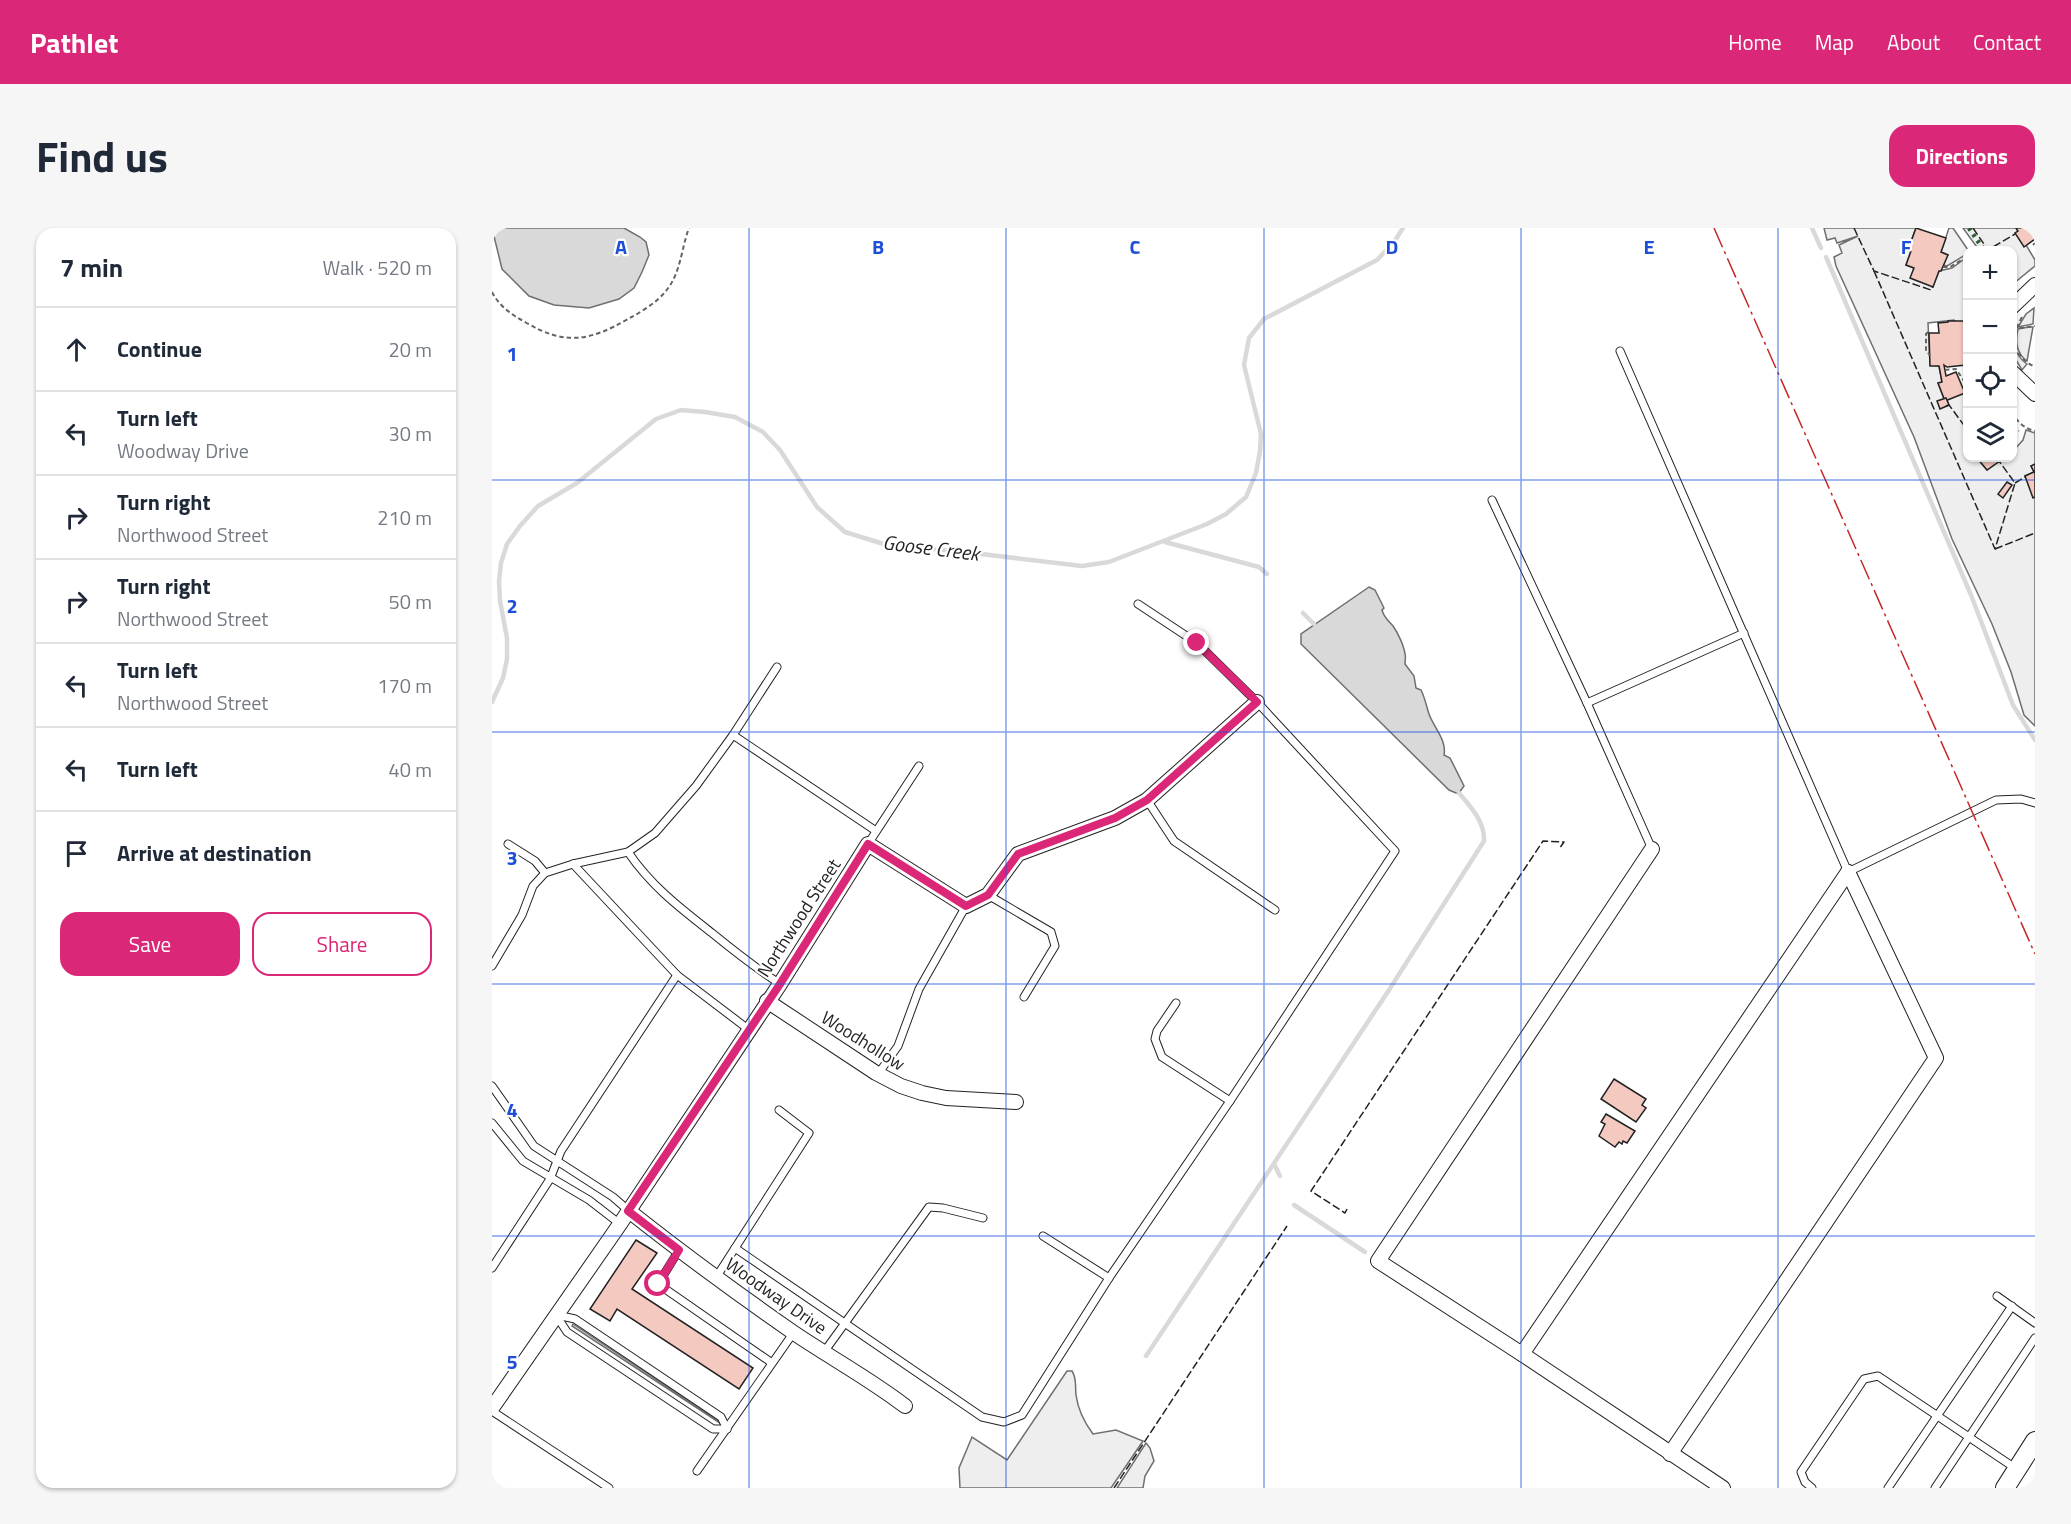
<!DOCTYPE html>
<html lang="en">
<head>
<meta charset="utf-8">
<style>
  body { margin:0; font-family:"Titillium Web",sans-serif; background:#f6f6f7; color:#1f2937 }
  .controls { position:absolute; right:18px; top:18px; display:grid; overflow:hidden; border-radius:12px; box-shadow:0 2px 4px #0004 }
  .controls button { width:54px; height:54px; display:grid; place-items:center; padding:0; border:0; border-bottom:2px solid #e0e1e3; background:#fff; color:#1f2937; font:30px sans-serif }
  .stop { position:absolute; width:18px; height:18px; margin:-14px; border:4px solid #db2777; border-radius:50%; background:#fff }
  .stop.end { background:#db2777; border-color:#fff; box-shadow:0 2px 6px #0008 }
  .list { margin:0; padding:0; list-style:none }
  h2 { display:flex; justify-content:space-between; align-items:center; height:78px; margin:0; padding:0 24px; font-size:26px }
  h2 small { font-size:20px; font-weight:400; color:#747a83 }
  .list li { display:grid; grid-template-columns:39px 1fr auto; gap:18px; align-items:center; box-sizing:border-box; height:84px; padding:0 24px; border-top:2px solid #e0e1e3 }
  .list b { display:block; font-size:22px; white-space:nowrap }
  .list p { margin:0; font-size:20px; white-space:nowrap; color:#747a83 }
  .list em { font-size:20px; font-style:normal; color:#747a83 }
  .actions { display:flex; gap:12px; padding:18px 24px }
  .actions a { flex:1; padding:14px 0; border:2px solid #db2777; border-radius:18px; text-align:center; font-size:21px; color:#db2777 }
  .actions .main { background:#db2777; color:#fff }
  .icon { flex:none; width:33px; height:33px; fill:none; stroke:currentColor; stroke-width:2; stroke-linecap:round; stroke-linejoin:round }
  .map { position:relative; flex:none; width:1543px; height:1260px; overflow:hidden; border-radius:18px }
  header { display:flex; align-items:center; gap:36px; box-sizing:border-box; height:84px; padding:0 30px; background:#db2777; color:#fff }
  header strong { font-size:28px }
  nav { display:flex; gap:33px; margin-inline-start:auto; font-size:21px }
  .intro { display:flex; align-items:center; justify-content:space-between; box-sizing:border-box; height:144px; padding:0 36px }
  h1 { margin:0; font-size:42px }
  .button { padding:15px 27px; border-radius:18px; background:#db2777; color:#fff; font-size:21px; font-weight:700 }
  main { display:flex; gap:36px; padding:0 36px }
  aside { flex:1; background:#fff; border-radius:18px; box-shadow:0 2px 4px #0004 }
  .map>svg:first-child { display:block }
  .green { fill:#eee; stroke:#6f6f6f; stroke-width:1.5 }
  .water { fill:#d9d9d9; stroke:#6f6f6f; stroke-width:1.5 }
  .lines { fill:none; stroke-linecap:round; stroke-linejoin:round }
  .stream { stroke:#d9d9d9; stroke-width:4.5 }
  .building { fill:#f3c9c0; stroke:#222; stroke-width:1.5 }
  .service-casing { stroke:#222; stroke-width:9 }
  .minor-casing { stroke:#222; stroke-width:16 }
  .secondary-casing { stroke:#222; stroke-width:20 }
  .path { stroke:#646464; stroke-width:2; stroke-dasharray:4.5 3; stroke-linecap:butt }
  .service { stroke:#fff; stroke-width:7 }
  .minor { stroke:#fff; stroke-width:14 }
  .secondary { stroke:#fff; stroke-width:18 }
  .hedge { stroke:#2f5e38; stroke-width:4.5; stroke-dasharray:3 4.5; stroke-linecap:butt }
  .fence { stroke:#222; stroke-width:1.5; stroke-dasharray:8 3; stroke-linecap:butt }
  .power { stroke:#c62828; stroke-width:1.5; stroke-dasharray:21 4.5 3 4.5; stroke-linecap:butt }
  .route { stroke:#db2777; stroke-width:8 }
  .grid { fill:none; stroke:#1d4ed8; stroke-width:1.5; stroke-opacity:0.55 }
  .labels { text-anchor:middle; stroke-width:4.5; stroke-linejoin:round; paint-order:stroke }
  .street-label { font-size:18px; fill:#222; stroke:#fff }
  .water-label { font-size:20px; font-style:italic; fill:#222; stroke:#fff }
  .grid-label { font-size:20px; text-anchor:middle; font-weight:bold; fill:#1d4ed8; stroke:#fff; stroke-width:4.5; stroke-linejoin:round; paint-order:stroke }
</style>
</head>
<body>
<header>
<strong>Pathlet</strong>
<nav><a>Home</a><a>Map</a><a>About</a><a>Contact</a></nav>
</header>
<div class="intro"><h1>Find us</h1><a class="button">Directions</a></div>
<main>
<aside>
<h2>7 min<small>Walk · 520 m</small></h2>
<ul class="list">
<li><svg class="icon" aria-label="ahead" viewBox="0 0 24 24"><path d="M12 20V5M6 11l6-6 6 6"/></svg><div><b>Continue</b></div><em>20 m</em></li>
<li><svg class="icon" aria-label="left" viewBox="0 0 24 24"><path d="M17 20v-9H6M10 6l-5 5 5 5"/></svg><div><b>Turn left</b><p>Woodway Drive</p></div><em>30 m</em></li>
<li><svg class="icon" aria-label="right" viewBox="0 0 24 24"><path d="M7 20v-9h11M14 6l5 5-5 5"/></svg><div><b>Turn right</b><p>Northwood Street</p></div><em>210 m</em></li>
<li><svg class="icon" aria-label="right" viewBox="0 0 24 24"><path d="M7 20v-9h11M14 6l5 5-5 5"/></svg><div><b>Turn right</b><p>Northwood Street</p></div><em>50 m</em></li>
<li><svg class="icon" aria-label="left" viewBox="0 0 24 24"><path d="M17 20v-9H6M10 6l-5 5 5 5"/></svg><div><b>Turn left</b><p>Northwood Street</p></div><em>170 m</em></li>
<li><svg class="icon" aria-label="left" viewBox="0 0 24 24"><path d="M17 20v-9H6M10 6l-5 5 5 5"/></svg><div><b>Turn left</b></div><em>40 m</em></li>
<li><svg class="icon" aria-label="arrive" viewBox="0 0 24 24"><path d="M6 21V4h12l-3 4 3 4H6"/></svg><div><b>Arrive at destination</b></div></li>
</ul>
<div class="actions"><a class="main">Save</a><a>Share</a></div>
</aside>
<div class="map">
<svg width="1543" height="1260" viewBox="0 0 1543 1260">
  <rect width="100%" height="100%" fill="#fff"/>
  <!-- green -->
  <g class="green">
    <polygon points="1332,0 1424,0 1416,21 1419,23 1414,37 1422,40 1419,50 1441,58 1447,43 1460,40 1475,29 1475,110 1474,104 1462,92 1436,95 1438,137 1447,138 1450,154 1446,155 1452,171 1448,180 1457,177 1455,172 1475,162 1476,199 1474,201 1475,203 1476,230 1485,230 1495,242 1512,230 1520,230 1521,223 1531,212 1534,202 1543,205 1543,236 1539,238 1542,244 1533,248 1541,269 1543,269 1543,498 1532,487 1519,444 1500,396 1460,311 1422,209 1344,38 1342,29 1350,25 1347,17 1366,8 1345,15 1343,10 1335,12"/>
    <polygon points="1457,0 1461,0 1476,22 1475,26 1455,38 1451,37 1456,27 1449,24"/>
    <polygon points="1471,0 1524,0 1543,32 1543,38 1521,56 1520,22 1487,22"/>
    <polygon points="1542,80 1541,96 1526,99 1534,86"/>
    <path d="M1537,99h4l-6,34c-11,-8 -12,-19 -9,-32z"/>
    <path d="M1521,100l2,1c-2,14 -1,26 12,35l-5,6 -9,-15z"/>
    <polygon points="81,1096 227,1193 228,1195 80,1098"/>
    <path d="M575,1143h5c5,8 3,15 4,24 2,15 8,27 17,39l23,-4 27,11 -32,47h-151l-1,-20 13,-31 35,23z"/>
    <polygon points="654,1215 658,1220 662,1233 653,1248 651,1260 625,1260"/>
  </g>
  <!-- water -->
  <g class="water">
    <polygon points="0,0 132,0 148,9 154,14 157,27 150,44 142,60 127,71 97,80 62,77 37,68 10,41"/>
    <path d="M877,359l6,3 9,18 -2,2c2,8 7,11 11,16 5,7 11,20 12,28 1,3 0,6 0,10l9,12 2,12 5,2c4,8 5,15 8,24 5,14 18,26 15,41l6,3 14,28 -5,7h-3l-7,-3 -148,-146v-10z"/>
  </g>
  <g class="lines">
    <!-- stream -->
    <g class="stream">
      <polyline points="1320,0 1329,20"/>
      <polyline points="1334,29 1479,367 1521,477 1543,512"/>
      <polyline points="673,314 767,339 775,346"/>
      <polyline points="811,385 822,396"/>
      <polyline points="0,474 11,450 15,431 15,410 8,373 7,353 9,335 15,316 28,298 46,278 85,255 164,191 189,182 213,184 243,189 271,204 288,222 325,279 353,304 395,317 464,323 590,338 617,334 715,296 734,286 754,269 764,245 768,223 769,206 752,137 757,110 772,91 885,32 902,14 911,0"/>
      <polyline points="782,936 788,948"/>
      <polyline points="802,977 873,1024"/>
      <path d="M654,1128l243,-366 95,-149c1,-19 -13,-34 -25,-48"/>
    </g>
  </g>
  <!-- building -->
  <g class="building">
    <polygon points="1424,0 1454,10 1449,24 1456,27 1449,43 1447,43 1441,59 1418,50 1422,40 1414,37 1419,23 1416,22"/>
    <polygon points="1524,0 1543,0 1543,11 1532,19 1523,5 1526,3"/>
    <polygon points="1456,93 1472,93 1476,120 1474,137 1455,139 1452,137 1454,148 1464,144 1473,165 1453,173 1446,155 1450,154 1447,138 1438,138 1437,105 1447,105 1446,95 1456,94"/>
    <polygon points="1454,170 1457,177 1448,181 1445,173"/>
    <polygon points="1485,230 1512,230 1495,242"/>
    <polygon points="1543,236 1543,269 1541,270 1533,248 1542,244 1539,238"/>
    <polygon points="1515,254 1520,257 1511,270 1506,266"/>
    <polygon points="1122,851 1154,871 1150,877 1154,880 1144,894 1109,871"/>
    <polygon points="1114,886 1143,903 1135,915 1131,913 1130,916 1127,914 1123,919 1107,908 1113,896 1109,894"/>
    <polygon points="144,1012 165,1025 140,1061 261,1140 247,1161 125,1081 118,1093 98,1081"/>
  </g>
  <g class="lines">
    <!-- service casing -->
    <g class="service-casing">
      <g id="service">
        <polyline points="1128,123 1356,644 1504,572 1529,571 1543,575"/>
        <polyline points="1000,272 1095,475 1160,621"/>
        <polyline points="1095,475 1252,405"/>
        <polyline points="241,507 384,603"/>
        <polyline points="655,572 682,613 783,682"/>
        <polyline points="16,616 43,633 53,645"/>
        <polyline points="376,616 427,538"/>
        <path d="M136,624c23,34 52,56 84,81 22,18 44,35 68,51"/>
        <polyline points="81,636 185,747 256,801"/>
        <polyline points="496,667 559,704 563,718 532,769"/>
        <polyline points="0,738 30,687 41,658 53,645 81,636 136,624 163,605 204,558 241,507 285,439"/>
        <polyline points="684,775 665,803 663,811 670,829 738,873"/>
        <polyline points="386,846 406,818 427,761 474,678"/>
        <polyline points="0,858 42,918 121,969 137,983"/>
        <polyline points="0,895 31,933 97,972 128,996"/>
        <polyline points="551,1008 617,1050"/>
        <polyline points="243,1020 490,1189 512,1194 530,1187 617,1050 738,873 903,623 765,474 705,415 646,376"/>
        <polyline points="187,1022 166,1056 280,1135"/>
        <polyline points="0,1040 58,951 69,923 185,747"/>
        <polyline points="225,1048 317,905 287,882"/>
        <polyline points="1505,1068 1543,1095"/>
        <polyline points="64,1087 75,1104 221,1201 235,1201"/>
        <polyline points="65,1087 83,1091 229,1189 235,1201"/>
        <polyline points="332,1124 437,979 451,980 491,990"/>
        <polyline points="0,1183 117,1260"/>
        <polyline points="205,1243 302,1104"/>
        <polyline points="1320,1260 1313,1254 1309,1244 1372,1151 1386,1148 1523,1240"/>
        <polyline points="1396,1260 1520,1078"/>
        <polyline points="1443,1260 1543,1110"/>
      </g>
    </g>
    <!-- minor casing -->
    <g class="minor-casing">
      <g id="minor">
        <polyline points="1520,79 1543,57"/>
        <polyline points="1520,144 1543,166"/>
        <polyline points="1160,621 886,1033 1030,1126 1231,1260"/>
        <polyline points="275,773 384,845 409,858 430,865 454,870 524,874"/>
        <path d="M137,983c53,42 109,83 165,122 37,25 76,46 111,73"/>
        <polyline points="1030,1126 1356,644"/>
        <polyline points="0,1180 128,996 288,756 376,616 474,678 496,667 526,626 623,590 655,572 765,474"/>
        <polyline points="1178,1226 1444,830 1356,644"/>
      </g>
    </g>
    <!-- secondary casing -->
    <g class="secondary-casing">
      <polyline id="secondary" points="1513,1260 1543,1213"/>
    </g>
    <!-- path -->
    <g class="path">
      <polyline points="1541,17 1543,15"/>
      <polyline points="1451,39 1458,39 1476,28"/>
      <path d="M0,64c7,14 20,23 33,30 40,24 65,19 103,-3 13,-7 28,-16 37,-27 16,-18 16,-43 24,-64"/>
      <path d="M1530,89c-12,22 -9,39 13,50"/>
      <polyline points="1520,99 1529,100 1543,98"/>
      <polyline points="1436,104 1434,106 1434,123 1438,127"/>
      <polyline points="1453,142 1464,141 1472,153"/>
      <path d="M1520,184c4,9 13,17 23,19"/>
      <polyline points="1520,199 1527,203"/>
    </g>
    <!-- service -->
    <use href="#service" class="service"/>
    <!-- minor -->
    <use href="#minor" class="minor"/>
    <!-- secondary -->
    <use href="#secondary" class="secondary"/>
    <!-- hedge -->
    <polyline class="hedge" points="1477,0 1492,22"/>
    <!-- fence -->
    <g class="fence">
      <polyline points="1362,0 1382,43 1439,62 1441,58"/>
      <polyline points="1481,0 1496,22 1523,6"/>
      <polyline points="1382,43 1503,321 1523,255 1507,233"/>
      <polyline points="1454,178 1457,177 1474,200"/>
      <polyline points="1523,255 1533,249"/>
      <polyline points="1503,321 1543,305"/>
      <polyline points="855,981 853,985 819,963 1051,613 1072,614 1067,621"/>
      <polyline points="622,1260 795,998"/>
    </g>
    <!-- power -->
    <polyline class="power" points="1222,0 1543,726"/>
  </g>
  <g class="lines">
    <!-- route -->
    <polyline class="route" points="166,1056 187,1022 136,983 288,756 376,616 474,678 496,667 526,626 623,590 655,572 765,474 705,415"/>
  </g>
  <!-- grid -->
  <path class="grid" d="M257,0v1260M514,0v1260M772,0v1260M1029,0v1260M1286,0v1260M0,252h1543M0,504h1543M0,756h1543M0,1008h1543"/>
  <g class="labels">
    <!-- street labels -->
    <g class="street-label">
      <text transform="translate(307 690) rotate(-57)" y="6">Northwood Street</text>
      <text transform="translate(371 813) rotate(32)" y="6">Woodhollow</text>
      <text transform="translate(284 1068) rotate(35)" y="6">Woodway Drive</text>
    </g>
    <!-- water labels -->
    <g class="water-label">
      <text transform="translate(439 320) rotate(7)" y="7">Goose Creek</text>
    </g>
  </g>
  <g class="grid-label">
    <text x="129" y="26">A</text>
    <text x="386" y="26">B</text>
    <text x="643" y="26">C</text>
    <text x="900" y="26">D</text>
    <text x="1157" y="26">E</text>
    <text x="1414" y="26">F</text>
    <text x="20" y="133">1</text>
    <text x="20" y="385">2</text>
    <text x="20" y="637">3</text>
    <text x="20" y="889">4</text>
    <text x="20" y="1141">5</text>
  </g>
</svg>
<div class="controls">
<button>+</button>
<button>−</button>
<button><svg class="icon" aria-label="locate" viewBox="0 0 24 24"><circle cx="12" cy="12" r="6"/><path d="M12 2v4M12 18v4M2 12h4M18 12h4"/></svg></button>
<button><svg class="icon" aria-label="layers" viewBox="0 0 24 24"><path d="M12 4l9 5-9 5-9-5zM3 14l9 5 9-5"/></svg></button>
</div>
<div class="stop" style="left:166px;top:1056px"></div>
<div class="stop end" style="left:705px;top:415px"></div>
</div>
</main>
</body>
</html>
